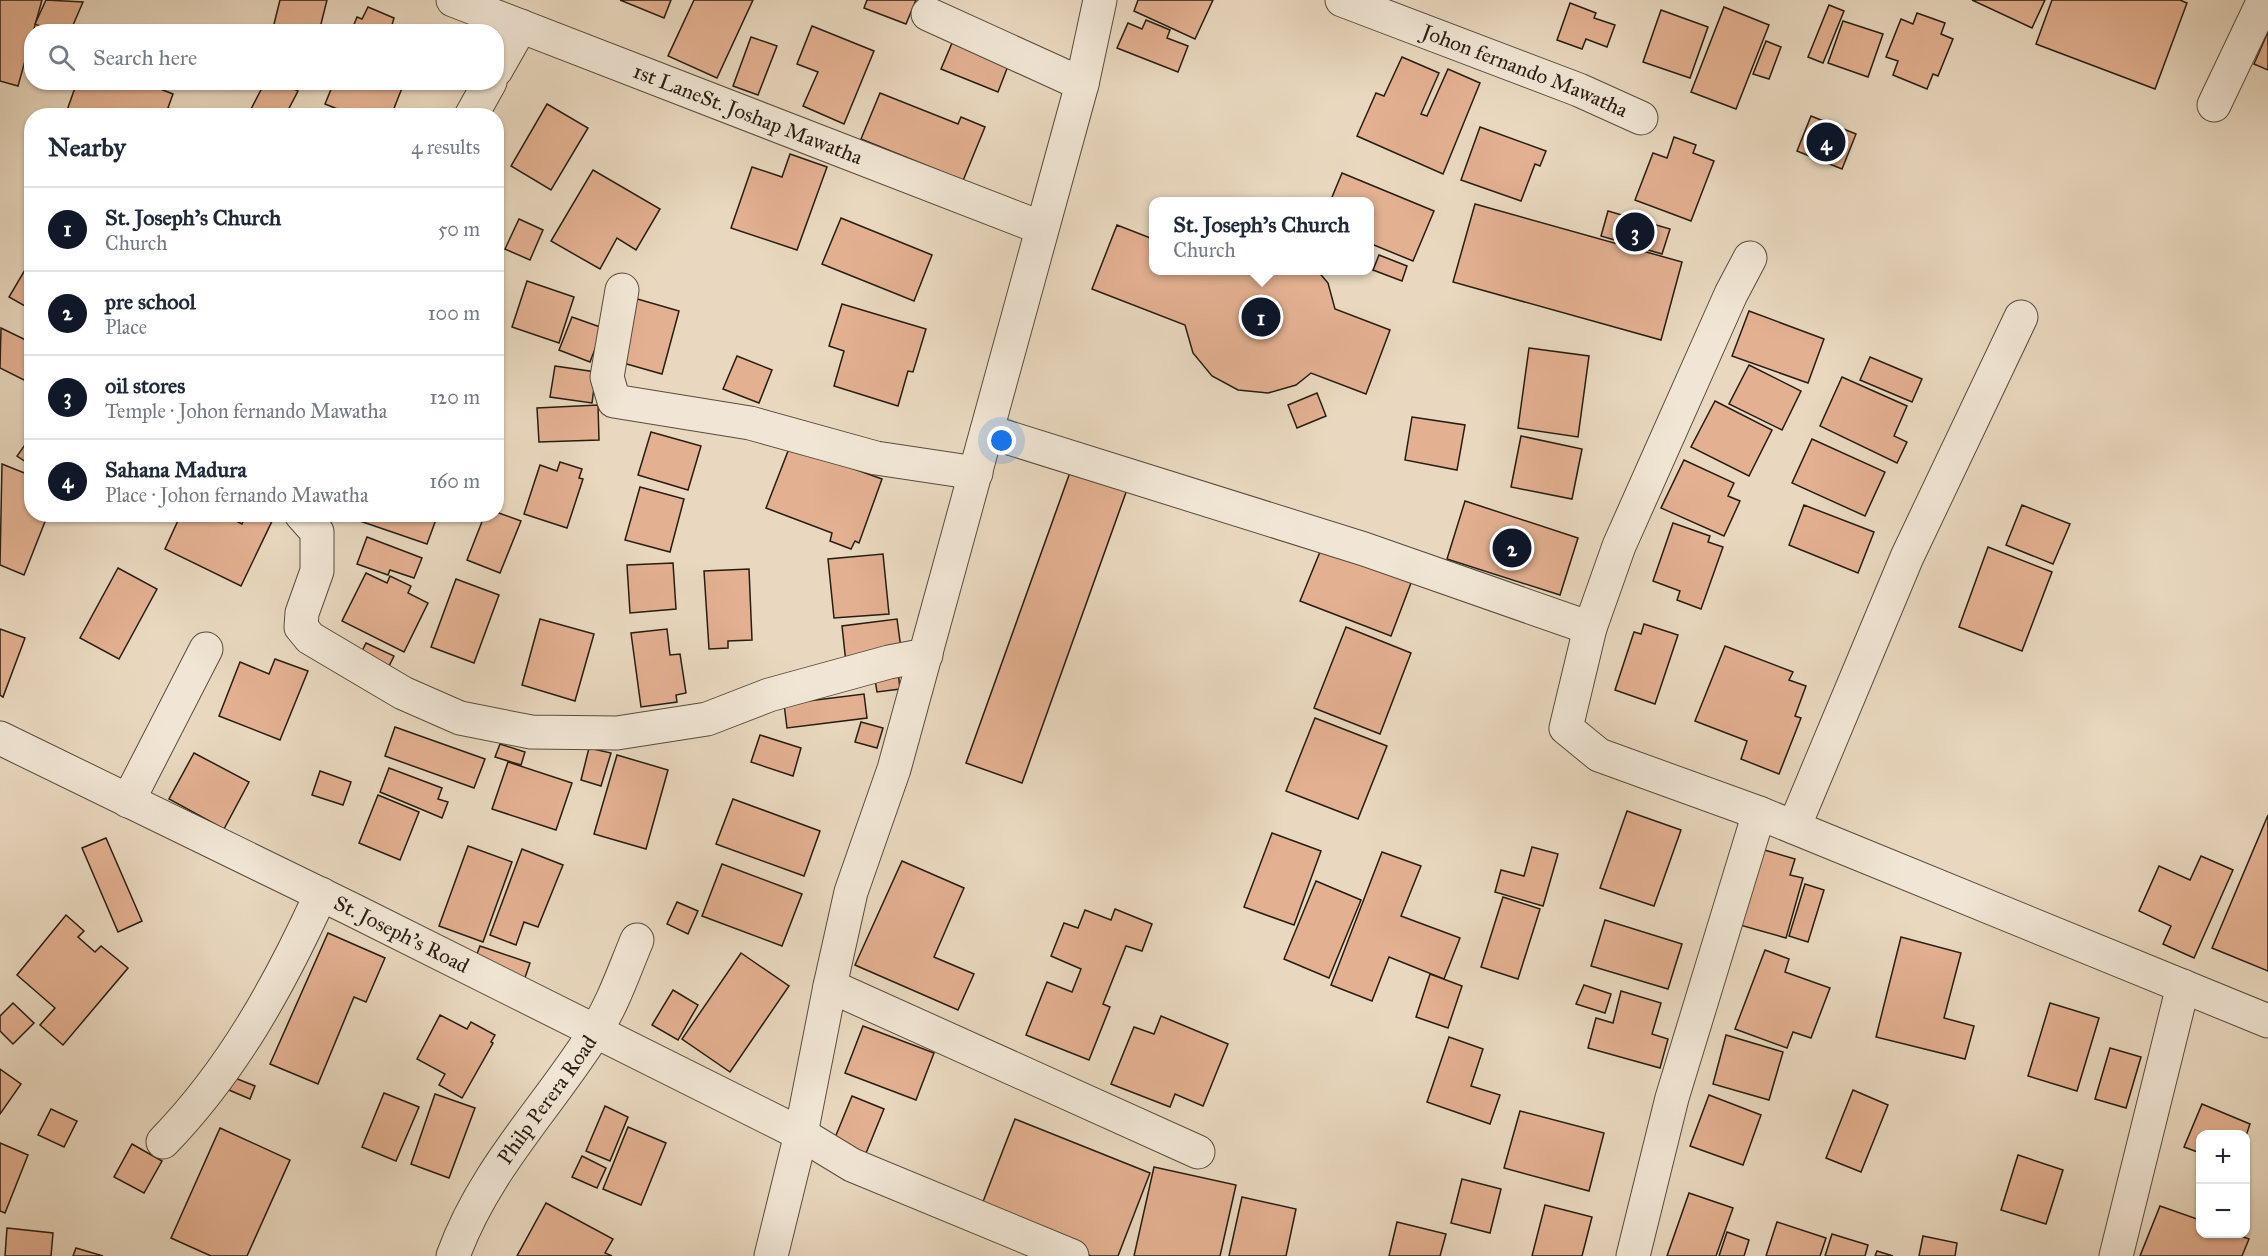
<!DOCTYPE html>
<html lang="en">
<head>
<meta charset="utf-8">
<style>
  body { margin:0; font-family:"IM FELL Great Primer",serif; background:#f6f6f7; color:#1f2937 }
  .controls { position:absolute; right:18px; bottom:18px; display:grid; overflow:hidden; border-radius:12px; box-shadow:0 2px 4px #0004 }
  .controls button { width:54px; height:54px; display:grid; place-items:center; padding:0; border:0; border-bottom:2px solid #e0e1e3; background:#fff; color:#1f2937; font:30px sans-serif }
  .you { position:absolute; left:1002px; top:441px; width:21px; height:21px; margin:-15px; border:4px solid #fff; border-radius:50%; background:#1a73e8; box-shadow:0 0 0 9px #1a73e833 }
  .badge { display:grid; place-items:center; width:39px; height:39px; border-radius:50%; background:#111827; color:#fff; font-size:20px; font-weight:700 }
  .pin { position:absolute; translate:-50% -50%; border:3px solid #fff; box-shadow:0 2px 6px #0006 }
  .popup { position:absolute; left:1149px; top:197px; width:225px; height:78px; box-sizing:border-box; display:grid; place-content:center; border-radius:12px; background:#fff; filter:drop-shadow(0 2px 4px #0005); font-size:20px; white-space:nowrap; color:#747a83 }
  .popup b { font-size:22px; color:#1f2937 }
  .popup::after { content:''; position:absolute; left:50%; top:100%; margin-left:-12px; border:12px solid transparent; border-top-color:#fff }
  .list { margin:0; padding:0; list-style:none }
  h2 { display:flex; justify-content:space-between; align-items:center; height:78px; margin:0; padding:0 24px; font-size:26px }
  h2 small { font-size:20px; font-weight:400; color:#747a83 }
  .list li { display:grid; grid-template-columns:39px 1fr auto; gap:18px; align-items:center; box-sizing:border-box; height:84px; padding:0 24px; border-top:2px solid #e0e1e3 }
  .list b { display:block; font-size:22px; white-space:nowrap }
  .list p { margin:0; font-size:20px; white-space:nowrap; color:#747a83 }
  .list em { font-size:20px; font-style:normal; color:#747a83 }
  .icon { flex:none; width:33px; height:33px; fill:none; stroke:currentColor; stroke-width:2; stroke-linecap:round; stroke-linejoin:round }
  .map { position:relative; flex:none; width:2268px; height:1256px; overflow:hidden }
  .search { position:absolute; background:#fff; box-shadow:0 2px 4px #0004; left:24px; top:24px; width:480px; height:66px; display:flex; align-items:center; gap:15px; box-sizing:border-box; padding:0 21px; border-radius:24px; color:#747a83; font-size:22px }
  .panel { position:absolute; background:#fff; box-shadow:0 2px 4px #0004; left:24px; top:108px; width:480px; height:414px; border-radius:24px }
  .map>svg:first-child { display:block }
  .building { fill:#e3b091; stroke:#271d12; stroke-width:1.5 }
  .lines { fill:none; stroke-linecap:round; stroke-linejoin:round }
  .minor-casing { stroke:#584c3d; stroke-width:35 }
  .tertiary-casing { stroke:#584c3d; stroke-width:35 }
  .minor { stroke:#f1e6d5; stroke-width:33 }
  .tertiary { stroke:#f1e6d5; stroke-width:33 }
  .labels { text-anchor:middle; stroke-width:5; stroke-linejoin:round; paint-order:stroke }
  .street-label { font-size:21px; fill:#271d12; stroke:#f1e6d5 }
</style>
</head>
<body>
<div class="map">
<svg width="2268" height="1256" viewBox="0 0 2268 1256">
  <rect width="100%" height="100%" fill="#e9d8bf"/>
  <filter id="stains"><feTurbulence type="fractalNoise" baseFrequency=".00333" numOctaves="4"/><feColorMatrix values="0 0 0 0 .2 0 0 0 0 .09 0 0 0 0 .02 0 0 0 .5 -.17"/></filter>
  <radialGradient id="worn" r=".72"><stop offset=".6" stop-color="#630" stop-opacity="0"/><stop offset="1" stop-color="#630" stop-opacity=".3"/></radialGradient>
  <!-- building -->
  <g class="building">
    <polygon points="0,0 42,0 18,86 0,81"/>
    <polygon points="46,0 83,2 70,32 52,32 35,24"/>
    <polygon points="280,0 327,0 319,32 272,32"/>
    <polygon points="620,0 671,0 664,18"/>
    <polygon points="694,0 753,0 717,78 668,56"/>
    <polygon points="867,0 916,0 906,24 864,8"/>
    <polygon points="1138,0 1213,0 1195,39 1134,11"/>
    <polygon points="1972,0 2045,0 2032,28"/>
    <polygon points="2052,0 2180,0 2187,3 2155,89 2036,44"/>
    <polygon points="1570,3 1596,13 1594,18 1615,25 1607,47 1586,39 1582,49 1557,40"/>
    <polygon points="1829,5 1844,11 1823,63 1808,57"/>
    <polygon points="368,7 394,18 390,32 351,32 357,17 362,19"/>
    <polygon points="1724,7 1769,25 1736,109 1691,92"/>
    <polygon points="1661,10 1708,27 1690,78 1643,62"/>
    <polygon points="1917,13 1945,23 1941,34 1953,39 1938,76 1933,74 1927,89 1893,75 1898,61 1886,57 1901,19 1913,24"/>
    <polygon points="1146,20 1170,30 1167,38 1188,46 1178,72 1117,48 1128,23 1142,29"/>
    <polygon points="1843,21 1883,34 1868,77 1828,63"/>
    <polygon points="812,26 874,51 844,124 803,106 818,72 797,64"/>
    <polygon points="2268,32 2268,70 2254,64"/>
    <polygon points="751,37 777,46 758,95 733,86"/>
    <polygon points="1766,41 1781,47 1769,79 1753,74"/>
    <polygon points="952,43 1008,66 998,92 941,69"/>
    <polygon points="1402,57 1439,73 1421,114 1427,116 1448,69 1480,83 1443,174 1357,136 1376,93 1384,96"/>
    <polygon points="77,82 143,82 173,94 165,116 65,116"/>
    <polygon points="265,82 281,82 298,91 285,116 248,115"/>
    <polygon points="334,82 389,82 402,88 391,116 355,116 325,104"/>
    <polygon points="880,93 958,124 961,117 985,127 960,188 940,171 861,139"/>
    <polygon points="547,104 588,128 551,190 511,166"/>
    <polygon points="1811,116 1856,134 1842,169 1797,151"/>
    <polygon points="1480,127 1546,151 1540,166 1535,164 1521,201 1461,180"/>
    <polygon points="1674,137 1696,145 1693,153 1714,161 1691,221 1635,200 1653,153 1667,158"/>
    <polygon points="790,154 827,167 797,250 731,228 752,167 782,177"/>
    <polygon points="593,170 660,209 636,250 617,238 600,269 551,241"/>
    <polygon points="1342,173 1434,211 1413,261 1369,243 1369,202 1330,202"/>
    <polygon points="1475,204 1682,262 1661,340 1453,282"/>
    <polygon points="1608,211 1670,229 1662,254 1601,236"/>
    <polygon points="841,218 932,255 914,301 822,264"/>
    <polygon points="519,219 543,230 530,260 505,249"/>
    <polygon points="1117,225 1153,239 1153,270 1317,270 1328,283 1335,309 1390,330 1366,394 1311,373 1296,385 1268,393 1238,390 1212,376 1193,353 1185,325 1092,289"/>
    <polygon points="1379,255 1407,266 1402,281 1373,270"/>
    <polygon points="32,258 32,310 9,297"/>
    <polygon points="527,281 574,297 559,343 512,327"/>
    <polygon points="634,298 679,311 662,374 616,361"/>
    <polygon points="842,304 926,329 913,372 908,371 898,406 834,386 844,351 829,346"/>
    <polygon points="1749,311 1824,339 1808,383 1732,356"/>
    <polygon points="572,317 603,328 590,362 559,350"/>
    <polygon points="1,328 32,343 32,384 0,368"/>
    <polygon points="1529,348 1589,356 1578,437 1518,428"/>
    <polygon points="737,356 772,370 759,403 723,389"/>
    <polygon points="1870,357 1922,379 1912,402 1860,380"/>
    <polygon points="1749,365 1801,391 1782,430 1729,404"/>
    <polygon points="555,366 596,372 592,403 550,397"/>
    <polygon points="1842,377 1907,406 1894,436 1907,442 1897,463 1820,426"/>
    <polygon points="1317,393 1326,416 1297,428 1288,405"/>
    <polygon points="1715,401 1772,430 1749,476 1691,447"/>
    <polygon points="598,405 599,440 539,442 537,408"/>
    <polygon points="1412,417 1465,425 1457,470 1405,460"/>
    <polygon points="651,432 701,446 688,490 638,475"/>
    <polygon points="32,435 32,466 17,456"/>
    <polygon points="1521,436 1582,449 1572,499 1511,487"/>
    <polygon points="1812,439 1885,472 1865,516 1792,483"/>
    <polygon points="790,446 882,479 859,543 855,541 851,549 830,541 832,533 766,508"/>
    <polygon points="1684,460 1734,483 1728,496 1740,501 1724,536 1661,508"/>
    <polygon points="560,462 582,469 579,478 583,479 567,528 524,514 540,465 557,471"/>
    <polygon points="2,464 32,476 32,514 48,514 24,575 0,565"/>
    <polygon points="1073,464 1129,484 1022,783 966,763"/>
    <polygon points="640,487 684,499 670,552 625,540"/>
    <polygon points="1465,501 1578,538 1560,595 1447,559"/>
    <polygon points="1804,505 1874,532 1858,573 1789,545"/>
    <polygon points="2022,505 2070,524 2053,564 2006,545"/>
    <polygon points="496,512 521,521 500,573 467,560 485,514 496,514"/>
    <polygon points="181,514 222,514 242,524 246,514 268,514 274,517 241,586 165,549"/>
    <polygon points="359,514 438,514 427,544 357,520"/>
    <polygon points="1673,523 1710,536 1708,542 1723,547 1701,609 1677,600 1680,591 1653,581"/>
    <polygon points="367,537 422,558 414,578 390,570 388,575 357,564"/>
    <polygon points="1322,547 1411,583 1391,636 1300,601"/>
    <polygon points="1988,547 2052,572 2022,651 1959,627"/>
    <polygon points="883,554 889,614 834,618 828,559"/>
    <polygon points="673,563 676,609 630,613 627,565"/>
    <polygon points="118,568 157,589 119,659 80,638"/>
    <polygon points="749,569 752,640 728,641 728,648 709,649 704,571"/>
    <polygon points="366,573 387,583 390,576 411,586 408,593 428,603 404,652 342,621"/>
    <polygon points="456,579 499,595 474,663 431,647"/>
    <polygon points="540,619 594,634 575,701 522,685"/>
    <polygon points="897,619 902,656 846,663 842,626"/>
    <polygon points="1644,624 1678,635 1655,704 1615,690 1634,632 1641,634"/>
    <polygon points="1346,627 1411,653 1380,734 1314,708"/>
    <polygon points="0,629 25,638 3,697 0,695"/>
    <polygon points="667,629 670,655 680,654 686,693 676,695 677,702 641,707 631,633"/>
    <polygon points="366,643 394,656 386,672 358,659"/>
    <polygon points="1725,646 1793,672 1789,680 1806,686 1795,716 1801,718 1779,774 1741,759 1747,741 1695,721"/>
    <polygon points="275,659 308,671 280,740 219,716 240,662 269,674"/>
    <polygon points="898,671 900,689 877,692 874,674"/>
    <polygon points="864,694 867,718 787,728 784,704"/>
    <polygon points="1315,718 1387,746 1358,819 1286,791"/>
    <polygon points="861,722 883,728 877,748 855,742"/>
    <polygon points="395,727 485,759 474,788 385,756"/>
    <polygon points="760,735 801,748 793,776 751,762"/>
    <polygon points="500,744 525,752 521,765 495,757"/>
    <polygon points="589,748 611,753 601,786 581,780"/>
    <polygon points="194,753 249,782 224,829 169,799"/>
    <polygon points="617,755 668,770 646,849 594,834"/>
    <polygon points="508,762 572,783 556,830 492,809"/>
    <polygon points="389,768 442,788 438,799 448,802 442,818 380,792"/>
    <polygon points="320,771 351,782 343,805 312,795"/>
    <polygon points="378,795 419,812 400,860 359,843"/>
    <polygon points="733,799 820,831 804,876 716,844"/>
    <polygon points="1627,811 1681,830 1654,906 1600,888"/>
    <polygon points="2268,815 2268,971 2212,948"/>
    <polygon points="1272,833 1321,851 1294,925 1244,907"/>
    <polygon points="106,838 142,921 118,932 82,848"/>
    <polygon points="468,846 512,862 483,942 439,926"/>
    <polygon points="1532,847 1558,854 1543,906 1495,892 1501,870 1524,876"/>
    <polygon points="522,849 563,865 538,927 524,922 516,945 490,935"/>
    <polygon points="1761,849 1795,859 1790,875 1803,878 1786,938 1740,925"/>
    <polygon points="1382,852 1421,866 1401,916 1460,938 1444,979 1389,957 1372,1001 1331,985"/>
    <polygon points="2201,856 2233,870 2194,958 2163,944 2171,926 2139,911 2159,866 2190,880"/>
    <polygon points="902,861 964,888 934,957 974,974 958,1010 855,965"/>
    <polygon points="722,864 802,894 782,946 702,916"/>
    <polygon points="1316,881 1361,900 1329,978 1284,959"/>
    <polygon points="1805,884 1824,890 1808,942 1789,936"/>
    <polygon points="1503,897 1540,909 1518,979 1481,967"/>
    <polygon points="677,902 698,911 688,934 667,924"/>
    <polygon points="1115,909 1152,924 1142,951 1126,946 1103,1004 1110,1007 1089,1060 1026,1035 1047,982 1072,992 1081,969 1051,956 1064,923 1078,928 1085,910 1111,920"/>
    <polygon points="66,915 84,931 78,937 95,952 101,946 128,968 63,1045 40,1025 55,1008 17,975"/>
    <polygon points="1605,920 1682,944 1668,989 1591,966"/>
    <polygon points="328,933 385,958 366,1002 354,997 318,1084 270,1064"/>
    <polygon points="1901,937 1961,953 1944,1018 1974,1026 1965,1059 1876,1037"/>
    <polygon points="480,946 530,963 519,995 468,977"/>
    <polygon points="1765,950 1789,959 1785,972 1830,988 1811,1038 1793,1032 1787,1048 1735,1029"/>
    <polygon points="741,953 789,986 730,1072 682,1039"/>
    <polygon points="1430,974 1462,986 1448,1028 1416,1017"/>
    <polygon points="1584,985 1611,994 1605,1013 1576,1004"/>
    <polygon points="673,990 698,1005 678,1040 652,1025"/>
    <polygon points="1621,991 1661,1003 1652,1034 1668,1039 1660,1068 1588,1048 1596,1018 1613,1023"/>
    <polygon points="13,1003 34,1023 13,1044 0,1031 0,1016"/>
    <polygon points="2050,1003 2099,1018 2077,1091 2028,1076"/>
    <polygon points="440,1015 467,1029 471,1022 495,1035 491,1042 493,1043 462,1098 439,1085 445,1074 417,1059"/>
    <polygon points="1161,1016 1228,1044 1203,1106 1175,1094 1170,1107 1111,1084 1134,1027 1154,1034"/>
    <polygon points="863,1026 934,1053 916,1100 845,1073"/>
    <polygon points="1726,1035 1783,1052 1769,1100 1713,1084"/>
    <polygon points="1449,1037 1483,1049 1471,1086 1500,1095 1490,1124 1427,1102"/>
    <polygon points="2110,1048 2141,1057 2126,1108 2095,1099"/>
    <polygon points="0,1069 21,1084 0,1114"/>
    <polygon points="235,1078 255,1086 250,1099 229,1090"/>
    <polygon points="1853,1090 1888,1105 1861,1172 1826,1158"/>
    <polygon points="384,1093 419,1107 396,1161 362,1147"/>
    <polygon points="435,1094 475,1108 449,1178 411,1164"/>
    <polygon points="1709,1095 1761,1115 1743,1165 1690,1146"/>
    <polygon points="852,1096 884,1109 862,1163 830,1150"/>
    <polygon points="2202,1104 2250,1124 2246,1136 2200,1134 2200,1153 2184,1147"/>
    <polygon points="605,1106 628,1117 610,1161 586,1151"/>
    <polygon points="51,1109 77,1121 64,1147 38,1135"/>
    <polygon points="1520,1111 1604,1133 1589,1191 1504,1168"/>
    <polygon points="1015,1119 1150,1173 1118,1256 1091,1256 979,1212"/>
    <polygon points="628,1127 666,1143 641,1205 603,1189"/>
    <polygon points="220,1128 290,1160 247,1256 211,1256 171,1238"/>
    <polygon points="0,1143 28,1155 5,1213 0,1211"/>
    <polygon points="132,1144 162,1161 144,1193 114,1177"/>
    <polygon points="2018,1155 2063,1170 2046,1224 2001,1210"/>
    <polygon points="582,1156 606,1168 597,1188 572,1177"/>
    <polygon points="1154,1167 1236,1185 1220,1256 1134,1256"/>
    <polygon points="1462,1179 1501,1189 1490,1233 1451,1223"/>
    <polygon points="1689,1193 1733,1208 1716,1256 1667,1256"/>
    <polygon points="1242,1197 1296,1209 1286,1256 1229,1256"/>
    <polygon points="546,1203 613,1239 605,1253 612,1256 517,1256"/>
    <polygon points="1545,1205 1592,1217 1582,1256 1532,1256"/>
    <polygon points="2160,1206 2200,1220 2200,1234 2235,1234 2249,1239 2242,1256 2140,1256"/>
    <polygon points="1397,1222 1446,1234 1440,1256 1389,1256"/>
    <polygon points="1777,1222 1826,1238 1820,1256 1766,1256"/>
    <polygon points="7,1228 53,1233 51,1256 5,1256"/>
    <polygon points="1727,1232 1749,1240 1744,1256 1719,1256"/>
    <polygon points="1832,1234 1868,1245 1865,1256 1825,1256"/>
    <polygon points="1923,1236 1957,1243 1955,1256 1919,1256"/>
    <polygon points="76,1248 103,1256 73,1256"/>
    <polygon points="1877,1251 1893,1256 1875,1256"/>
  </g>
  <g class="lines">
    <!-- minor casing -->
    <g class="minor-casing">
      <g id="minor">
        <path id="s1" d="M453,0l589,228"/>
        <path id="s2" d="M1342,0l237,90 62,28"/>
        <polyline points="928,14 1082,84"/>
        <polyline points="496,70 521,26"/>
        <polyline points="2214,105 2264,0"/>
        <polyline points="471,116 490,82"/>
        <polyline points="1750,258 1731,294 1619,546 1590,628 1566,728 1599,755 1759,813 2268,1021"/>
        <polyline points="622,290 607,377 614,401 750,423 876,458 976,473"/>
        <polyline points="987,431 1364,549 1590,628"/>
        <polyline points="301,514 317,532 317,571 302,613 301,627 310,638 403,693 460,718 531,732 617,733 707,719 769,695 889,662 926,655"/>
        <polyline points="128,801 206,649"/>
        <polyline points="1794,827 1907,557 2021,317"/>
        <polyline points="830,986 1198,1152"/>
        <polyline points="801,1134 852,1165 1072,1256"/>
        <path d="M163,1142c70,-72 117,-158 158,-248"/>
        <path id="s3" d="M453,1256c31,-86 94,-148 142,-224 18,-28 29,-61 42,-92"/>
        <polyline points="771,1256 801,1134 830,986 851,892 894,769 1082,84 1100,0"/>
        <polyline points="1633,1256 1672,1098 1759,813"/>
        <polyline points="2116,1256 2183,986"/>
      </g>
    </g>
    <!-- tertiary casing -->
    <g class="tertiary-casing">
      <g id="tertiary">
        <path id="s4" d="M0,738l351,171 450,225"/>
      </g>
    </g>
    <!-- minor -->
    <use href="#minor" class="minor"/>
    <!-- tertiary -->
    <use href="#tertiary" class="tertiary"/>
  </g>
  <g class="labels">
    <!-- street labels -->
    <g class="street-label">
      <text dy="7" stroke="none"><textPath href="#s2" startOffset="196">Johon fernando Mawatha</textPath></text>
      <text dy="7" stroke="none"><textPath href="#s1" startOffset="316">1st LaneSt. Joshap Mawatha</textPath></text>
      <text dy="7" stroke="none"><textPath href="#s4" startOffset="447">St. Joseph's Road</textPath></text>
      <text dy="7" stroke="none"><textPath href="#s3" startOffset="183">Philp Perera Road</textPath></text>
    </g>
  </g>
  <rect width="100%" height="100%" filter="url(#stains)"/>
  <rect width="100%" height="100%" fill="url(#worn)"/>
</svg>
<div class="controls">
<button>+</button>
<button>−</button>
</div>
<div class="you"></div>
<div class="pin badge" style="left:1261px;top:317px">1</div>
<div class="popup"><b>St. Joseph's Church</b>Church</div>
<div class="pin badge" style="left:1512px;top:548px">2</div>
<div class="pin badge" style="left:1635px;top:232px">3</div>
<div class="pin badge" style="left:1826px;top:142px">4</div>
<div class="search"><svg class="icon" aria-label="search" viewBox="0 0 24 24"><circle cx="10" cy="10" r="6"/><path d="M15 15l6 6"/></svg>Search here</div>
<section class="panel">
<h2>Nearby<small>4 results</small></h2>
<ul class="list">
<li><span class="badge">1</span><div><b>St. Joseph's Church</b><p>Church</p></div><em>50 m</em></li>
<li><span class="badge">2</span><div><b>pre school</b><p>Place</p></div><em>100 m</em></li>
<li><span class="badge">3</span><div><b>oil stores</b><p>Temple · Johon fernando Mawatha</p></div><em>120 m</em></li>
<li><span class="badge">4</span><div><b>Sahana Madura</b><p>Place · Johon fernando Mawatha</p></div><em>160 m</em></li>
</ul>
</section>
</div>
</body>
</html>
